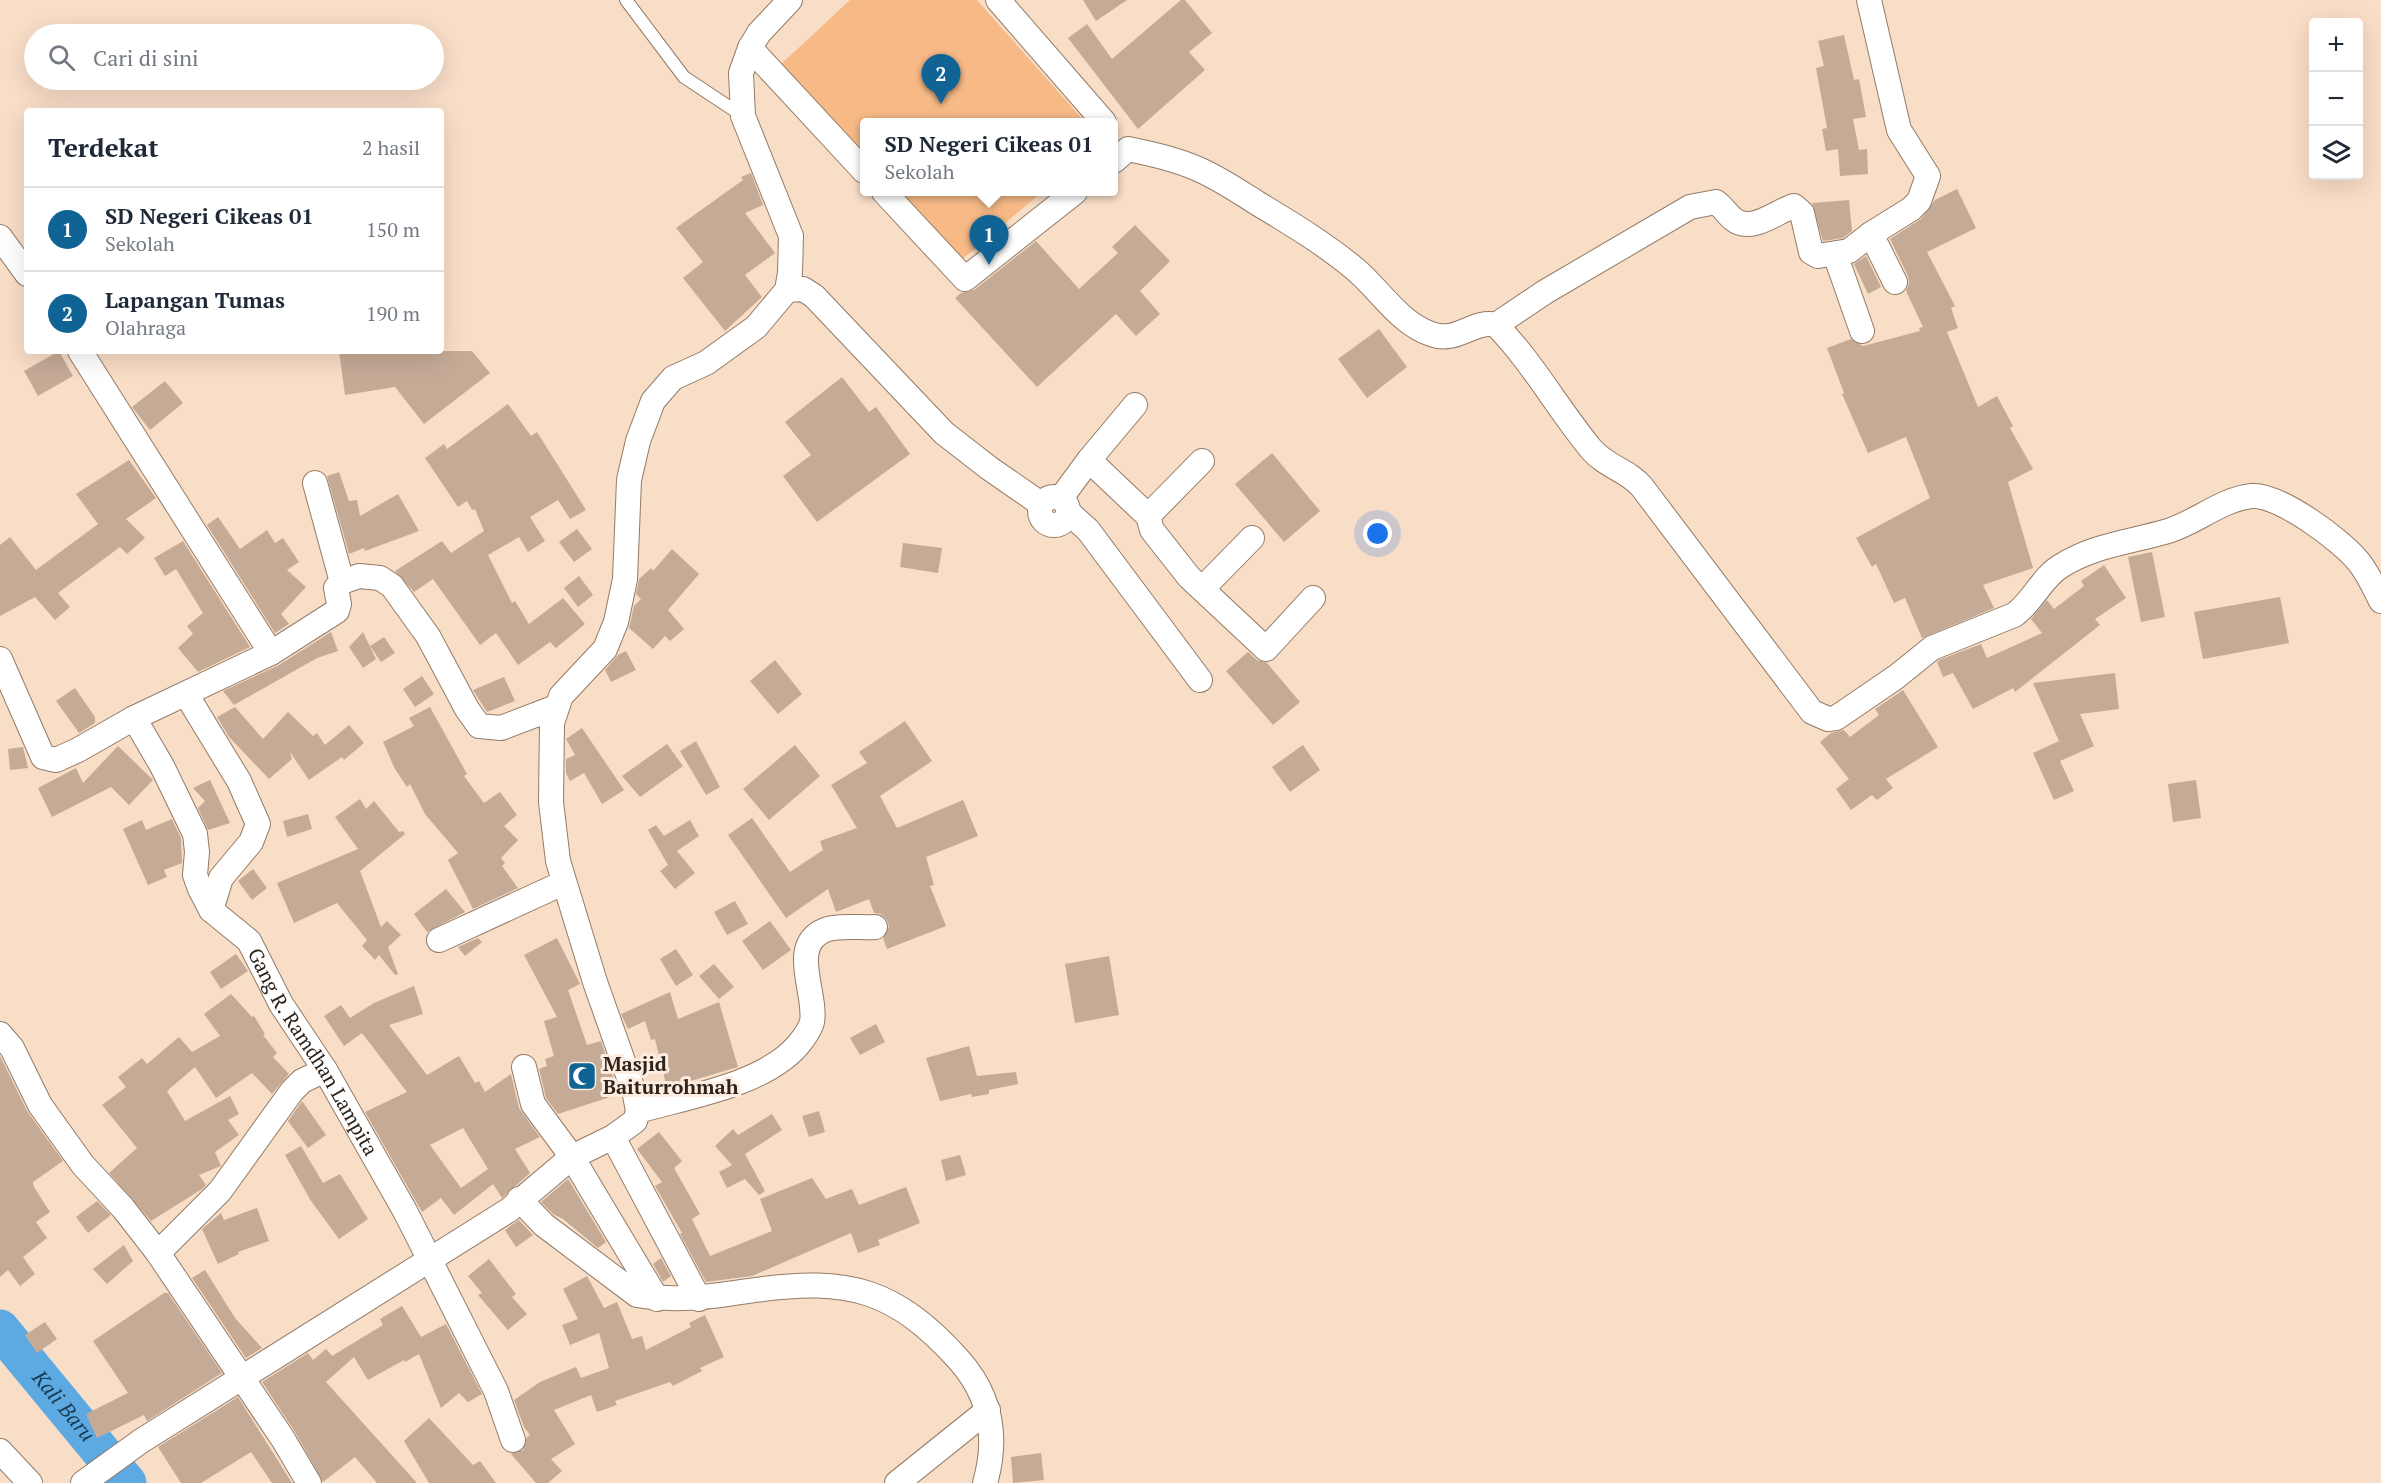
<!DOCTYPE html>
<html lang="id">
<head>
<meta charset="utf-8">
<style>
  body { margin:0; font-family:"PT Serif",serif; background:#f6f6f7; color:#1f2937 }
  .controls { position:absolute; right:18px; top:18px; display:grid; overflow:hidden; border-radius:6px; box-shadow:0 6px 24px #0002 }
  .controls button { width:54px; height:54px; display:grid; place-items:center; padding:0; border:0; border-bottom:2px solid #e0e1e3; background:#fff; color:#1f2937; font:30px sans-serif }
  .you { position:absolute; left:1378px; top:534px; width:21px; height:21px; margin:-15px; border:4px solid #fff; border-radius:50%; background:#1a73e8; box-shadow:0 0 0 9px #1a73e833 }
  .badge { display:grid; place-items:center; width:39px; height:39px; border-radius:50%; background:#106495; color:#fff; font-size:20px; font-weight:700 }
  .pin { position:absolute; translate:-50% -50px; filter:drop-shadow(0 2px 3px #0008) }
  .pin::after { content:''; position:absolute; top:32px; width:21px; height:18px; background:inherit; clip-path:polygon(0 0,100% 0,50% 100%) }
  .popup { position:absolute; left:860px; top:118px; width:258px; height:78px; box-sizing:border-box; display:grid; place-content:center; border-radius:6px; background:#fff; filter:drop-shadow(0 2px 4px #0005); font-size:20px; white-space:nowrap; color:#747a83 }
  .popup b { font-size:22px; color:#1f2937 }
  .popup::after { content:''; position:absolute; left:50%; top:100%; margin-left:-12px; border:12px solid transparent; border-top-color:#fff }
  .list { margin:0; padding:0; list-style:none }
  h2 { display:flex; justify-content:space-between; align-items:center; height:78px; margin:0; padding:0 24px; font-size:26px }
  h2 small { font-size:20px; font-weight:400; color:#747a83 }
  .list li { display:grid; grid-template-columns:39px 1fr auto; gap:18px; align-items:center; box-sizing:border-box; height:84px; padding:0 24px; border-top:2px solid #e0e1e3 }
  .list b { display:block; font-size:22px; white-space:nowrap }
  .list p { margin:0; font-size:20px; white-space:nowrap; color:#747a83 }
  .list em { font-size:20px; font-style:normal; color:#747a83 }
  .icon { flex:none; width:33px; height:33px; fill:none; stroke:currentColor; stroke-width:2; stroke-linecap:round; stroke-linejoin:round }
  .map { position:relative; flex:none; width:2381px; height:1483px; overflow:hidden }
  .search { position:absolute; background:#fff; box-shadow:0 6px 24px #0002; left:24px; top:24px; width:420px; height:66px; display:flex; align-items:center; gap:15px; box-sizing:border-box; padding:0 21px; border-radius:33px; color:#747a83; font-size:22px }
  .panel { position:absolute; background:#fff; box-shadow:0 6px 24px #0002; left:24px; top:108px; width:420px; height:246px; border-radius:6px }
  .map>svg:first-child { display:block }
  .green { fill:#f7ba87 }
  .lines { fill:none; stroke-linecap:round; stroke-linejoin:round }
  .river { stroke:#5daae2; stroke-width:39 }
  .building { fill:#c5ab96; fill-rule:evenodd }
  .service-casing { stroke:#937b67; stroke-width:14 }
  .minor-casing { stroke:#937b67; stroke-width:26 }
  .service { stroke:#fff; stroke-width:12 }
  .minor { stroke:#fff; stroke-width:24 }
  .labels { text-anchor:middle; stroke-width:6; stroke-linejoin:round; paint-order:stroke }
  .street-label { font-size:20px; fill:#2c231b; stroke:#fdecdf }
  .poi-label { font-size:20px; font-weight:bold; fill:#2c231b; stroke:#fdecdf; text-anchor:start }
  .water-label { font-size:21px; font-style:italic; fill:#193a51; stroke:#fdecdf }
</style>
</head>
<body>
<div class="map">
<svg width="2381" height="1483" viewBox="0 0 2381 1483">
  <rect width="100%" height="100%" fill="#f8ddc7"/>
  <!-- green -->
  <g class="green">
    <polygon points="850,0 977,0 1085,122 864,122 864,160 779,66"/>
    <polygon points="893,192 1042,192 958,263"/>
  </g>
  <g class="lines">
    <!-- river -->
    <path class="river" id="s1" d="M0,1329l127,154"/>
  </g>
  <!-- building -->
  <g class="building">
    <polygon points="1083,0 1127,0 1096,21"/>
    <polygon points="1181,0 1185,0 1212,33 1189,52 1205,70 1138,129 1068,38 1087,24 1112,59"/>
    <polygon points="1844,35 1854,80 1859,79 1866,117 1853,119 1859,150 1867,149 1868,174 1840,176 1838,149 1826,151 1822,129 1827,128 1816,68 1824,66 1818,41"/>
    <polygon points="751,173 763,205 745,213 775,253 745,275 762,297 725,331 683,278 703,262 676,228 743,180 741,177"/>
    <polygon points="1957,189 1976,228 1927,252 1955,306 1951,308 1958,328 1947,332 1978,407 1997,396 2013,426 2010,428 2033,469 2008,482 2033,568 1983,585 1994,608 1922,638 1905,598 1894,603 1876,564 1872,567 1856,538 1930,498 1906,437 1868,453 1842,394 1844,393 1827,348 1851,339 1863,346 1920,331 1919,328 1923,327 1906,291 1909,283 1908,276 1890,239 1921,219 1935,200"/>
    <polygon points="1849,200 1852,231 1843,238 1823,241 1812,203"/>
    <polygon points="1135,225 1170,261 1140,291 1160,314 1136,336 1116,314 1037,387 955,298 961,293 974,290 1036,241 1079,289 1118,253 1112,247"/>
    <polygon points="1866,256 1881,287 1868,294 1854,264"/>
    <polygon points="1379,329 1407,367 1367,398 1338,359"/>
    <polygon points="59,351 73,376 38,396 24,371"/>
    <polygon points="339,351 472,351 490,373 424,424 395,387 345,395"/>
    <polygon points="842,377 869,412 876,407 910,454 817,522 783,476 811,455 785,422"/>
    <polygon points="165,381 183,403 150,430 132,407"/>
    <polygon points="508,404 531,436 537,432 586,510 570,519 558,500 530,517 545,541 528,552 519,537 488,555 512,603 515,601 529,624 563,598 585,624 556,648 550,642 518,665 496,633 480,645 433,579 414,592 395,571 442,541 451,553 484,531 475,509 472,510 467,501 458,507 425,458 444,444 447,449"/>
    <polygon points="1272,453 1320,511 1284,542 1235,484"/>
    <polygon points="129,460 156,498 126,519 145,538 127,554 120,547 58,593 70,607 55,620 35,597 0,616 0,545 10,537 36,570 98,524 76,494"/>
    <polygon points="339,472 349,501 357,500 360,516 398,494 419,531 365,551 364,548 349,554 327,476"/>
    <polygon points="218,517 240,549 267,530 275,543 283,538 299,562 287,570 306,587 281,614 289,624 275,633 207,525"/>
    <polygon points="577,529 592,549 574,562 559,542"/>
    <polygon points="183,541 250,647 198,672 178,648 193,634 187,626 203,613 176,569 165,576 154,558"/>
    <polygon points="903,543 942,548 938,573 900,567"/>
    <polygon points="672,549 699,574 668,610 684,629 670,641 665,636 653,649 629,628 634,606 641,599 636,594 639,579 651,568 653,571"/>
    <polygon points="2152,552 2165,617 2141,622 2128,557"/>
    <polygon points="2104,565 2126,598 2095,619 2100,625 2015,692 2013,688 1973,709 1953,673 1943,677 1937,662 1939,660 1981,644 1987,658 2042,633 2031,619 2047,600 2054,609 2084,586 2081,581"/>
    <polygon points="579,576 593,595 578,607 564,588"/>
    <polygon points="2280,597 2289,643 2203,659 2194,612"/>
    <polygon points="331,632 338,651 317,658 234,705 223,691 279,665"/>
    <polygon points="363,632 376,659 363,668 349,647"/>
    <polygon points="384,637 395,653 381,662 370,646"/>
    <polygon points="626,651 636,670 611,682 605,670 618,655"/>
    <polygon points="1248,652 1257,660 1267,663 1300,702 1273,725 1226,671"/>
    <polygon points="775,660 802,694 778,714 750,681"/>
    <polygon points="2115,673 2119,709 2080,714 2094,746 2060,761 2074,791 2054,800 2033,753 2059,741 2033,683"/>
    <polygon points="422,676 434,694 415,707 403,689"/>
    <polygon points="504,677 515,701 487,712 473,690"/>
    <polygon points="75,688 95,717 95,723 79,733 56,701"/>
    <polygon points="1903,690 1938,747 1886,779 1893,788 1877,800 1872,795 1851,810 1836,789 1849,779 1820,742 1831,733 1844,730 1850,737 1879,715 1875,709"/>
    <polygon points="235,707 263,739 288,712 313,736 317,733 325,745 349,725 364,743 344,760 342,757 309,780 290,752 292,759 269,779 229,737 217,717"/>
    <polygon points="430,707 467,774 464,776 484,803 500,792 517,815 504,826 518,840 501,858 505,863 502,866 518,888 473,909 448,860 458,853 425,814 410,784 407,787 395,769 383,742 414,726 409,718"/>
    <polygon points="905,721 932,761 880,796 897,828 963,800 978,836 926,857 934,885 930,886 946,926 887,949 883,938 889,927 887,920 881,914 874,913 869,899 836,912 828,889 786,918 728,835 752,818 790,872 823,850 820,841 857,828 831,785 867,763 859,752"/>
    <polygon points="582,728 624,790 602,804 584,773 570,781 566,773 566,759 575,755 566,739"/>
    <polygon points="696,741 720,787 706,795 680,751"/>
    <polygon points="667,744 683,766 640,797 622,776"/>
    <polygon points="795,745 820,776 769,820 743,789"/>
    <polygon points="1303,745 1320,770 1290,792 1272,767"/>
    <polygon points="118,746 153,780 129,805 111,787 52,817 38,788 76,768 83,783"/>
    <polygon points="23,747 28,768 10,770 8,749"/>
    <polygon points="210,780 230,823 208,830 198,808 205,801 193,788"/>
    <polygon points="2196,780 2201,818 2173,822 2168,784"/>
    <polygon points="360,799 366,809 374,801 399,832 403,831 405,834 360,871 381,927 387,921 401,935 388,947 398,974 395,975 379,955 375,960 362,946 367,940 337,903 294,923 277,883 358,849 335,817"/>
    <polygon points="308,814 312,829 287,837 283,821"/>
    <polygon points="172,819 181,838 182,863 164,870 167,877 148,885 123,829 142,820 146,830"/>
    <polygon points="690,820 699,836 677,851 695,873 675,889 660,871 668,865 648,830 656,825 664,836"/>
    <polygon points="253,869 267,888 252,900 238,881"/>
    <polygon points="446,889 465,912 427,932 414,914"/>
    <polygon points="735,901 748,924 727,935 714,912"/>
    <polygon points="770,921 791,950 763,970 742,941"/>
    <polygon points="478,938 482,942 465,956 458,947"/>
    <polygon points="557,938 580,984 568,990 587,1045 601,1041 619,1094 558,1114 546,1098 539,1069 547,1066 545,1059 554,1056 544,1021 557,1017 524,955"/>
    <polygon points="676,949 693,975 676,986 660,959"/>
    <polygon points="236,954 248,971 221,989 210,972"/>
    <polygon points="1109,956 1119,1015 1075,1023 1065,964"/>
    <polygon points="714,964 734,987 719,999 699,976"/>
    <path d="M414,986l9,28 -34,11 38,50 32,-19 16,27 4,-2 6,11 26,-18 8,34 21,29 -25,12 15,24 -28,25 -9,-14 -39,31 -13,-17 -19,14 -57,-100 42,-20 -45,-59 -18,13 -20,-30 17,-11 9,13 24,-15zM463,1128l25,41 -27,19 -31,-43z"/>
    <polygon points="670,992 678,1019 719,1002 738,1067 667,1088 655,1039 651,1040 645,1021 628,1029 621,1014"/>
    <polygon points="231,994 252,1017 254,1016 265,1034 263,1035 277,1053 273,1057 289,1074 272,1094 252,1073 216,1098 195,1067 167,1091 185,1121 230,1096 239,1114 228,1120 239,1135 215,1152 221,1166 199,1175 206,1185 202,1189 151,1221 109,1173 137,1148 102,1105 126,1087 118,1077 142,1058 147,1064 179,1037 192,1052 220,1036 204,1014"/>
    <polygon points="876,1024 885,1042 860,1055 850,1038"/>
    <polygon points="969,1046 977,1076 1016,1072 1018,1084 989,1090 989,1094 972,1097 971,1094 940,1101 926,1058"/>
    <polygon points="0,1056 27,1111 63,1161 33,1182 34,1187 50,1212 36,1222 47,1238 23,1257 35,1274 20,1286 8,1270 0,1277"/>
    <polygon points="302,1101 326,1135 308,1148 288,1121"/>
    <polygon points="819,1111 825,1132 809,1137 802,1116"/>
    <polygon points="772,1114 782,1130 745,1154 765,1191 759,1195 745,1179 727,1188 719,1172 732,1165 715,1146 733,1129 738,1135"/>
    <polygon points="659,1132 682,1161 674,1168 700,1214 692,1219 710,1256 772,1231 760,1199 812,1178 826,1199 852,1189 859,1205 906,1187 920,1223 878,1240 880,1245 858,1253 851,1233 752,1276 706,1282 680,1234 682,1233 655,1186 662,1182 637,1149"/>
    <polygon points="301,1146 323,1183 340,1174 368,1219 339,1239 311,1201 285,1155"/>
    <polygon points="960,1155 966,1175 946,1181 941,1160"/>
    <polygon points="568,1179 606,1242 598,1248 563,1219 553,1214 541,1202"/>
    <polygon points="97,1201 111,1215 88,1233 76,1217"/>
    <polygon points="257,1208 269,1241 238,1252 239,1254 218,1264 202,1229 221,1213 224,1220"/>
    <polygon points="519,1220 533,1235 516,1247 505,1230"/>
    <polygon points="124,1245 133,1261 107,1284 93,1269"/>
    <polygon points="661,1258 671,1276 663,1282 653,1264"/>
    <polygon points="489,1259 516,1294 512,1297 527,1314 508,1330 478,1295 482,1293 468,1276"/>
    <polygon points="205,1270 235,1318 262,1348 246,1358 192,1278"/>
    <polygon points="587,1276 604,1308 617,1302 632,1339 642,1336 646,1350 691,1327 689,1323 705,1315 724,1357 700,1368 702,1371 673,1386 670,1382 615,1401 617,1405 597,1412 591,1395 554,1410 575,1444 551,1459 562,1471 548,1483 536,1483 511,1454 523,1450 527,1437 530,1435 524,1427 514,1400 540,1382 576,1367 581,1378 609,1368 599,1333 570,1345 562,1325 578,1319 563,1289"/>
    <polygon points="164,1293 168,1293 222,1373 147,1421 144,1415 97,1438 86,1414 128,1393 93,1341"/>
    <polygon points="402,1306 421,1337 446,1324 482,1394 468,1402 459,1393 441,1408 419,1354 405,1362 404,1360 368,1380 354,1357 326,1382 417,1483 377,1483 355,1457 323,1482 295,1432 262,1382 308,1353 313,1360 326,1349 332,1356 383,1325 380,1319"/>
    <polygon points="45,1322 57,1339 37,1353 25,1335"/>
    <polygon points="238,1397 292,1483 272,1483 251,1452 201,1483 181,1483 158,1447"/>
    <polygon points="429,1418 473,1465 480,1461 496,1483 429,1483 404,1441"/>
    <polygon points="1041,1453 1044,1480 1013,1483 1011,1457"/>
  </g>
  <g class="lines">
    <!-- service casing -->
    <g class="service-casing">
      <polyline id="service" points="626,0 684,77 743,116"/>
    </g>
    <!-- minor casing -->
    <g class="minor-casing">
      <g id="minor">
        <polyline points="998,0 1104,122"/>
        <polyline points="750,48 864,171"/>
        <path d="M1114,161l14,-12c24,5 47,10 70,20 21,9 40,22 59,34 35,21 68,41 98,66 25,21 44,54 76,65 26,10 43,-15 65,-9 37,38 62,84 95,124 15,18 37,21 51,38l170,225 16,7 8,-1 60,-41 36,-29 82,-33c19,-13 27,-37 47,-49 33,-21 70,-24 107,-35 29,-9 54,-32 84,-35 27,-2 89,44 106,65 10,12 16,26 23,40"/>
        <polyline points="884,192 965,279 1075,192"/>
        <polyline points="1871,234 1895,282"/>
        <polyline points="0,237 27,274"/>
        <polyline points="1835,254 1862,331"/>
        <polyline points="787,290 803,289 814,296 944,433 989,468 1041,504"/>
        <path d="M1496,325l49,-33 145,-85 26,-5c7,5 11,12 17,17 18,15 44,-8 61,-13l8,7 9,39 7,4 31,-5 22,-17 40,-25 8,-8 9,-25 -29,-46 -30,-130"/>
        <polyline points="1089,460 1135,405"/>
        <polyline points="315,483 342,582"/>
        <circle cx="1054" cy="511" r="14"/>
        <polyline points="1061,498 1089,460 1148,516 1152,530 1189,577 1266,649 1313,598"/>
        <polyline points="1068,512 1088,530 1200,680"/>
        <polyline points="1148,516 1202,461"/>
        <polyline points="1203,588 1252,538"/>
        <polyline points="271,653 337,611 339,604 336,588 342,582 359,576 380,578 392,586 428,636 467,709 479,726 501,728 556,707"/>
        <polyline points="0,659 43,757 56,760 78,750 134,718 271,653 80,351"/>
        <polyline points="186,694 239,781 258,824 251,842 221,878 211,910"/>
        <path id="s2" d="M134,718l28,48 33,68 2,18 -2,23 5,14 11,21 38,31 32,63 44,66 80,141 91,180 17,49"/>
        <polyline points="439,940 563,883"/>
        <polyline points="0,1034 12,1048 40,1105 83,1165 123,1208 158,1253 283,1439 309,1483"/>
        <polyline points="524,1067 533,1104 572,1157 657,1299"/>
        <path d="M638,1111c48,-14 126,-26 160,-66 5,-6 12,-15 14,-23 5,-29 -24,-77 13,-92 13,-5 35,-2 50,-3"/>
        <polyline points="613,1137 699,1299"/>
        <path d="M519,1199l25,26 93,70c41,7 78,1 118,-5 93,-13 140,-1 204,70 32,36 39,78 26,123"/>
        <polyline points="158,1253 220,1191 292,1091 302,1081 325,1070"/>
        <polyline points="0,1451 30,1483"/>
        <polyline points="83,1483 141,1441 509,1210 572,1157 613,1137 635,1121 638,1111 635,1095 595,982 558,861 551,802 552,723 561,696 605,649 616,622 625,579 629,480 638,441 653,401 673,378 706,363 756,327 787,290 790,273 791,236 743,116 741,73 750,48 759,33 790,0"/>
        <polyline points="897,1483 988,1410"/>
      </g>
    </g>
    <!-- service -->
    <use href="#service" class="service"/>
    <!-- minor -->
    <use href="#minor" class="minor"/>
  </g>
  <!-- icons -->
  <defs>
    <g id="mosque-square" transform="scale(1.5)"><rect x="-9" y="-9" width="18" height="18" rx="4" fill="#106495" stroke="#fdecdf"/><path d="M3.5-4.9A6 6 0 1 0 3.5 4.9A5 5 0 1 1 3.5-4.9Z" fill="#fff"/></g>
  </defs>
  <g fill-rule="evenodd">
    <use href="#mosque-square" x="582" y="1076"/>
  </g>
  <g class="labels">
    <!-- street labels -->
    <g class="street-label">
      <text dy="7" stroke="none"><textPath href="#s2" startOffset="388">Gang R. Ramdhan Lampita</textPath></text>
    </g>
    <!-- poi labels -->
    <g class="poi-label">
      <text x="603" y="1071">Masjid<tspan x="603" dy="23">Baiturrohmah</tspan></text>
    </g>
    <!-- water labels -->
    <g class="water-label">
      <text dy="7" stroke="none"><textPath href="#s1" startOffset="100">Kali Baru</textPath></text>
    </g>
  </g>
</svg>
<div class="controls">
<button>+</button>
<button>−</button>
<button><svg class="icon" aria-label="layers" viewBox="0 0 24 24"><path d="M12 4l9 5-9 5-9-5zM3 14l9 5 9-5"/></svg></button>
</div>
<div class="you"></div>
<div class="pin badge" style="left:989px;top:265px">1</div>
<div class="popup"><b>SD Negeri Cikeas 01</b>Sekolah</div>
<div class="pin badge" style="left:941px;top:104px">2</div>
<div class="search"><svg class="icon" aria-label="search" viewBox="0 0 24 24"><circle cx="10" cy="10" r="6"/><path d="M15 15l6 6"/></svg>Cari di sini</div>
<section class="panel">
<h2>Terdekat<small>2 hasil</small></h2>
<ul class="list">
<li><span class="badge">1</span><div><b>SD Negeri Cikeas 01</b><p>Sekolah</p></div><em>150 m</em></li>
<li><span class="badge">2</span><div><b>Lapangan Tumas</b><p>Olahraga</p></div><em>190 m</em></li>
</ul>
</section>
</div>
</body>
</html>
